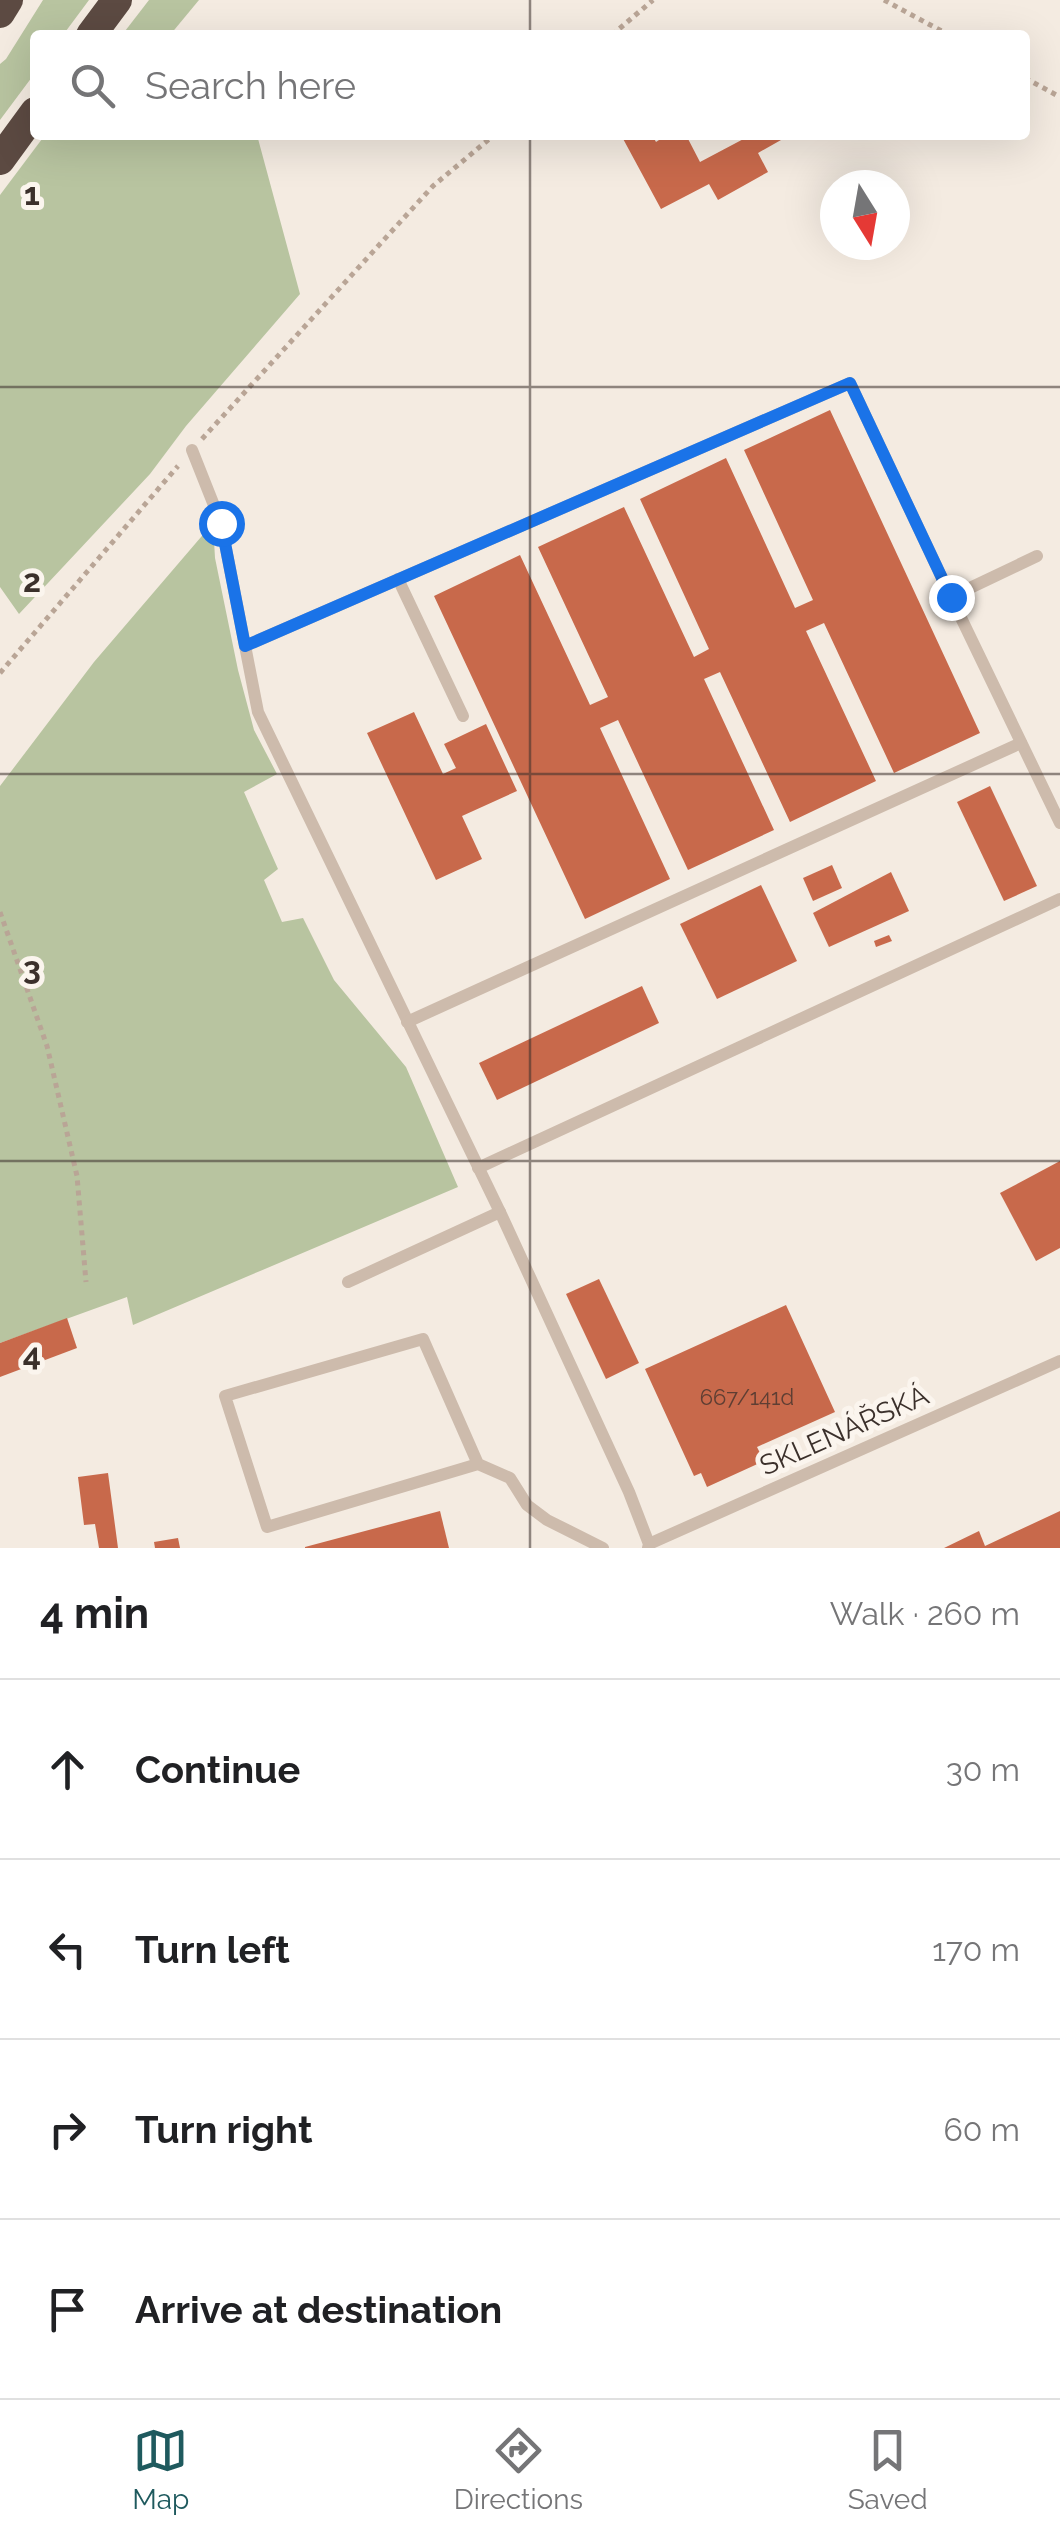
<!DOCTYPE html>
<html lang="en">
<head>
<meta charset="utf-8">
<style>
  body { margin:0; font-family:Raleway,sans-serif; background:#f6f6f6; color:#202124 }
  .compass { position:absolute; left:820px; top:170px; width:90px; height:90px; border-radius:50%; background:#fff; box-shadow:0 10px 40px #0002; rotate:169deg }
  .stop { position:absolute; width:30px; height:30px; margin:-22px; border:8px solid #1a73e8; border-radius:50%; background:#fff }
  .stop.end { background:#1a73e8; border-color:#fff; box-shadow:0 2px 10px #0008 }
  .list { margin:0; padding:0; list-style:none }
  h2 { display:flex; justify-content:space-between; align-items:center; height:130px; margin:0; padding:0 40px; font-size:42px }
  h2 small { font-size:32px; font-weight:400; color:#757577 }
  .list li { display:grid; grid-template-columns:65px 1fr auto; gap:30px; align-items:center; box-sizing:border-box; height:180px; padding:0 40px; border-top:2px solid #e0e0e0 }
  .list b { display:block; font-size:38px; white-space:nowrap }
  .list em { font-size:32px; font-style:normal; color:#757577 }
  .icon { flex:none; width:55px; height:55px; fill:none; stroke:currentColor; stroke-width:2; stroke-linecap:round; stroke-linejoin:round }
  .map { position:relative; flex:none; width:1060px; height:1548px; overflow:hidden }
  .search { position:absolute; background:#fff; box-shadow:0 10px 40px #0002; left:30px; right:30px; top:30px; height:110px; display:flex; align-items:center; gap:25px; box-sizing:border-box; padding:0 35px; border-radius:10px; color:#757577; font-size:38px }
  .sheet { height:850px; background:#fff }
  nav { display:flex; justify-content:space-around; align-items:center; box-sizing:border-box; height:140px; border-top:2px solid #e0e0e0; background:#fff; font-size:28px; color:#757577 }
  nav a { display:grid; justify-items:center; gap:5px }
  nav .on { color:#1f5a5e }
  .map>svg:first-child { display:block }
  .green { fill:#b8c4a0 }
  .building { fill:#c8694b }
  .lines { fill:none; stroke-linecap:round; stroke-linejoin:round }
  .path { stroke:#b9a596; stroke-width:5; stroke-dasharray:5 5; stroke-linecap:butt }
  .service { stroke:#cdbbac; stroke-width:12 }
  .motorway { stroke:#5c4a42; stroke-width:30 }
  .route { stroke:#1a73e8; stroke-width:12 }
  .grid { fill:none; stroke:#3b302b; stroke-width:2.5; stroke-opacity:0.55 }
  .labels { text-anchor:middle; stroke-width:10; stroke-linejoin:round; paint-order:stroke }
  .number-label { font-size:22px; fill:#5e3e33 }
  .street-label { font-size:28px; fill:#3b302b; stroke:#fbf5ee }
  .grid-label { font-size:32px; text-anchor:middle; font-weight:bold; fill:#3b302b; stroke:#fbf5ee; stroke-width:10; stroke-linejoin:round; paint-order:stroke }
</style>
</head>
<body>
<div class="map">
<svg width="1060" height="1548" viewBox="0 0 1060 1548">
  <rect width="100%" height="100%" fill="#f4ebe1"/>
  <!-- green -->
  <g class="green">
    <polygon points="43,0 89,0 63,35 35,35 35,73 0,120 0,64 6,59"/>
    <polygon points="149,0 199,0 170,35 122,35"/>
    <polygon points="45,135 257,135 300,294 186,426 150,474 19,614 0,587 0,195"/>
    <polygon points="213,523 215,558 238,670 254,730 277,774 244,792 278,869 264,880 282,922 303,918 334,980 406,1067 458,1187 133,1325 127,1297 0,1343 0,786 94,662"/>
  </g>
  <!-- building -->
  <g class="building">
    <polygon points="621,135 652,135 656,142 659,140 656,135 686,135 700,162 751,135 778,135 781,140 758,153 768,172 718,200 709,184 661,209"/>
    <polygon points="830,410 980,733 894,773 824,623 806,631 876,781 790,822 720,672 704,679 774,830 688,870 618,720 600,728 670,879 585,919 434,596 520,555 590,705 608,697 538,547 624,507 694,657 709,649 640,499 726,458 795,608 813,600 744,450"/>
    <polygon points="414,712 443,774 456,768 444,744 486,724 517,791 462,816 482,859 436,880 367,733"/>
    <polygon points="990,786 1037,886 1004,901 957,802"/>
    <polygon points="832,865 842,888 813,901 803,878"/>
    <polygon points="891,872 909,911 829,947 813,913"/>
    <polygon points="761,885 797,961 717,999 680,924"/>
    <polygon points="889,935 892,941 876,947 874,941"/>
    <polygon points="642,986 659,1023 497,1100 479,1063"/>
    <polygon points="1060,1161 1060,1248 1036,1261 1000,1193"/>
    <polygon points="599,1279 639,1363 606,1379 566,1294"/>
    <polygon points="786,1305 835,1412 757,1447 764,1461 707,1487 701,1473 694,1476 645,1369"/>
    <polygon points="67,1318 77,1348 0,1377 0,1343"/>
    <polygon points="108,1473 118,1548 99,1548 95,1524 84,1525 78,1477"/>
    <polygon points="440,1511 449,1548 305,1548 305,1547"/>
    <polygon points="1060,1511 1060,1548 944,1548 979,1531 985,1546"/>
    <polygon points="178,1538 180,1548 155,1548 154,1542"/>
  </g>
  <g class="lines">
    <!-- path -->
    <g class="path">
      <polyline points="884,0 949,35"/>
      <polyline points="612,35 653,0"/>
      <polyline points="1025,78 1060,97"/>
      <polyline points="202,439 433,186 494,135"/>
      <polyline points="0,673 178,466"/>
      <polyline points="0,912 47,1046 77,1176 86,1282"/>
    </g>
    <!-- service -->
    <g class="service">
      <polyline points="192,450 221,523 258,712 500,1212 629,1492 649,1544 648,1548"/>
      <polyline points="1037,556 951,597 1060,823"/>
      <polyline points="398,579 463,716"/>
      <polyline points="245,646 850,383 951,597"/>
      <polyline points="407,1022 1021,743"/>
      <polyline points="478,1168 1060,899"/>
      <polyline points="348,1282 500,1212"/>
      <polyline points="478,1464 423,1339 225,1396 267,1527 478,1464 510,1478 527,1505 547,1520 603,1548"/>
      <polyline points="649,1544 1060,1361"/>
    </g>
    <!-- motorway -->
    <g class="motorway">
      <polyline points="0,13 8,0"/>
      <polyline points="91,35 117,0"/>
      <polyline points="0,160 35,112"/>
    </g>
  </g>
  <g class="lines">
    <!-- route -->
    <polyline class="route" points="221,523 245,646 850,383 951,597"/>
  </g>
  <!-- grid -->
  <path class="grid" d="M530,0v35M530,135v1413M0,387h1060M0,774h1060M0,1161h1060"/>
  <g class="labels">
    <!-- number labels -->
    <g class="number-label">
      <text x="747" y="1405">667/141d</text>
    </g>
    <!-- street labels -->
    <g class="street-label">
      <text transform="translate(844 1430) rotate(-24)" y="10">SKLENÁŘSKÁ</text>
    </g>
  </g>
  <g class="grid-label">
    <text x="32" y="205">1</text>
    <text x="32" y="592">2</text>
    <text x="32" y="979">3</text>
    <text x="32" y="1366">4</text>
  </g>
</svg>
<svg class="compass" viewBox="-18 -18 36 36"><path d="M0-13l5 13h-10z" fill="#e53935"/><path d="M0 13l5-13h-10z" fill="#757577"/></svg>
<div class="stop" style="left:221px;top:523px"></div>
<div class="stop end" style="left:951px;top:597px"></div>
<div class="search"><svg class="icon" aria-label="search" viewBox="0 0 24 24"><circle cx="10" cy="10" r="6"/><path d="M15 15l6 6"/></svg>Search here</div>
</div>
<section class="sheet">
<h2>4 min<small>Walk · 260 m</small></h2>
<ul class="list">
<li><svg class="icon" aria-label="ahead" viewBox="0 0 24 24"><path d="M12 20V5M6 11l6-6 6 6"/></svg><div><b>Continue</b></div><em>30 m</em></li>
<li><svg class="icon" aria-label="left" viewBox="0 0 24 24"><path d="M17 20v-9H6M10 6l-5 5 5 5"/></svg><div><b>Turn left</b></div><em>170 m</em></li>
<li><svg class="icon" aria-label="right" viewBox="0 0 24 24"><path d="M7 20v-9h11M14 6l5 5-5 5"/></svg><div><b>Turn right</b></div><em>60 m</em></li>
<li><svg class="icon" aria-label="arrive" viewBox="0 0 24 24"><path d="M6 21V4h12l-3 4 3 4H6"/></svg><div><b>Arrive at destination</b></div></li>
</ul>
</section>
<nav>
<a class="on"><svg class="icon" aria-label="map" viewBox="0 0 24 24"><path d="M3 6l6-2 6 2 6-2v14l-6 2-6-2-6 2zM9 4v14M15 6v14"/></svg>Map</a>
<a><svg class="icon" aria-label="directions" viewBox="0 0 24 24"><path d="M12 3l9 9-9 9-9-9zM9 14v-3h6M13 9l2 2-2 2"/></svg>Directions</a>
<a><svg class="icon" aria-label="saved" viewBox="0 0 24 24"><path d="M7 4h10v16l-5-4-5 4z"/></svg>Saved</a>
</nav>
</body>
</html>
